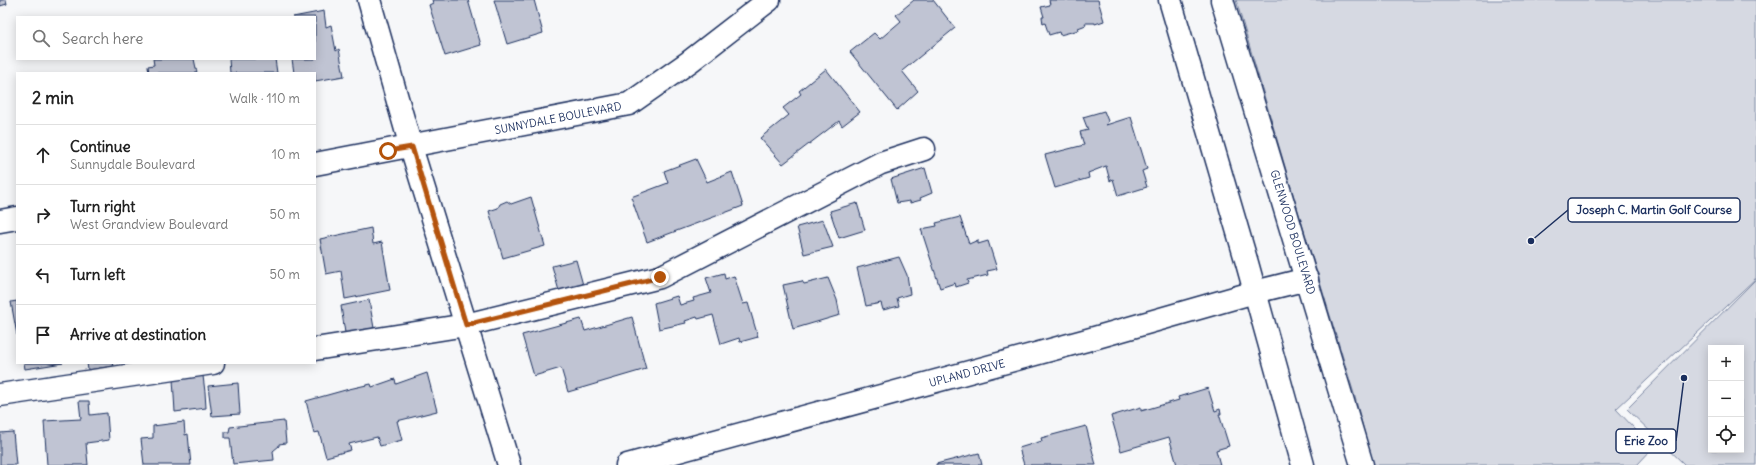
<!DOCTYPE html>
<html lang="en">
<head>
<meta charset="utf-8">
<style>
  body { margin:0; font-family:Delius,sans-serif; background:#f6f6f6; color:#222 }
  .controls { position:absolute; right:12px; bottom:12px; display:grid; overflow:hidden; border-radius:0px; box-shadow:0 2px 10px #0003 }
  .controls button { width:36px; height:36px; display:grid; place-items:center; padding:0; border:0; border-bottom:1px solid #e0e0e0; background:#fff; color:#222; font:20px sans-serif }
  .stop { position:absolute; width:12px; height:12px; margin:-9px; border:3px solid #b45309; border-radius:50%; background:#fff }
  .stop.end { background:#b45309; border-color:#fff; box-shadow:0 1px 4px #0008 }
  .list { margin:0; padding:0; list-style:none }
  h2 { display:flex; justify-content:space-between; align-items:center; height:52px; margin:0; padding:0 16px; font-size:17px }
  h2 small { font-size:13px; font-weight:400; color:#767676 }
  .list li { display:grid; grid-template-columns:26px 1fr auto; gap:12px; align-items:center; box-sizing:border-box; height:60px; padding:0 16px; border-top:1px solid #e0e0e0 }
  .list b { display:block; font-size:15px; white-space:nowrap }
  .list p { margin:0; font-size:13px; white-space:nowrap; color:#767676 }
  .list em { font-size:13px; font-style:normal; color:#767676 }
  .icon { flex:none; width:22px; height:22px; fill:none; stroke:currentColor; stroke-width:2; stroke-linecap:round; stroke-linejoin:round }
  .map { position:relative; flex:none; width:1756px; height:465px; overflow:hidden }
  .search { position:absolute; background:#fff; box-shadow:0 2px 10px #0003; left:16px; top:16px; width:300px; height:44px; display:flex; align-items:center; gap:10px; box-sizing:border-box; padding:0 14px; border-radius:0px; color:#767676; font-size:15px }
  .panel { position:absolute; background:#fff; box-shadow:0 2px 10px #0003; left:16px; top:72px; width:300px; height:292px; border-radius:0px }
  .map>svg:first-child { display:block }
  .green { fill:#d6d9e2; stroke:#7884a0; fill-rule:evenodd }
  .building { fill:#c0c4d3; stroke:#1b2f5e }
  .lines { fill:none; stroke-linecap:round; stroke-linejoin:round }
  .minor-casing { stroke:#1b2f5e; stroke-width:25 }
  .minor { stroke:#fff; stroke-width:22 }
  .route { stroke:#b45309; stroke-width:5 }
  .labels { text-anchor:middle; stroke-width:3; stroke-linejoin:round; paint-order:stroke }
  .street-label { font-size:11px; fill:#1b2f5e; stroke:#fff }
  .leader { fill:none; stroke:#1b2f5e; stroke-width:1.5 }
  .callout-dot { fill:#1b2f5e; stroke:#fff; stroke-width:1.5 }
  .callout { fill:#fff; stroke:#1b2f5e; stroke-width:1.5 }
  .callout-label { font-size:12px; text-anchor:middle; font-weight:bold; fill:#1b2f5e }
</style>
</head>
<body>
<div class="map">
<svg width="1756" height="465" viewBox="0 0 1756 465">
  <rect width="100%" height="100%" fill="#f6f7f9"/>
  <filter id="ink" filterUnits="userSpaceOnUse"><feTurbulence type="fractalNoise" baseFrequency=".025" numOctaves="2"/><feDisplacementMap in="SourceGraphic" scale="8" xChannelSelector="R" yChannelSelector="G"/><feConvolveMatrix kernelMatrix="1 2 1 2 8 2 1 2 1" color-interpolation-filters="sRGB"/></filter>
  <g filter="url(#ink)">
    <!-- green -->
    <g class="green">
      <polygon points="1236,0 1756,0 1756,278 1616,409 1653,448 1637,465 1373,465 1355,397 1296,204"/>
      <path d="M1756,279v186h-71l-58,-56zM1711,348h30v102h-30z"/>
    </g>
    <!-- building -->
    <g class="building">
      <polygon points="0,0 6,0 7,4 0,6"/>
      <polygon points="432,0 468,0 481,45 445,56 429,5 433,3"/>
      <polygon points="494,0 534,0 543,33 507,44"/>
      <polygon points="914,0 933,0 955,28 902,71 918,91 897,110 850,52 874,33 880,39 901,21 896,15"/>
      <polygon points="1049,0 1098,0 1104,21 1095,24 1095,23 1085,23 1086,25 1078,28 1079,30 1060,35 1059,32 1049,35 1045,23 1043,24 1042,17 1044,17 1041,7 1050,5"/>
      <polygon points="324,11 326,27 331,25 336,51 339,49 344,76 315,81 315,73 294,73 292,59 315,59 315,17 293,17"/>
      <polygon points="153,59 194,59 197,73 149,73 148,66 154,65"/>
      <polygon points="229,59 275,59 277,73 230,73"/>
      <polygon points="826,69 860,112 842,126 839,121 783,164 760,138 789,115 783,108 801,94 799,91"/>
      <polygon points="1104,111 1108,121 1106,125 1131,117 1147,169 1142,171 1147,187 1118,196 1113,179 1110,181 1106,166 1088,173 1089,178 1055,188 1045,155 1084,145 1080,132 1088,130 1083,117"/>
      <polygon points="696,159 707,182 732,172 743,206 647,242 631,197 668,183 664,171"/>
      <polygon points="925,168 932,193 920,198 921,200 910,203 910,201 897,203 891,179"/>
      <polygon points="531,197 545,246 503,258 489,211 498,208 500,204 507,201 511,204"/>
      <polygon points="857,203 865,230 839,238 830,211"/>
      <polygon points="960,217 969,244 978,240 978,244 988,241 997,269 987,271 988,275 967,280 968,283 956,287 955,283 940,288 921,229 937,226 936,223"/>
      <polygon points="823,220 833,247 804,254 797,227"/>
      <polygon points="371,228 373,244 382,242 390,290 345,299 341,271 326,274 320,239"/>
      <polygon points="899,257 907,275 910,294 897,298 899,306 883,310 881,303 866,306 857,268"/>
      <polygon points="576,260 583,285 559,291 552,266"/>
      <polygon points="724,273 725,279 734,276 743,304 748,303 758,337 740,342 739,338 721,344 713,315 698,319 697,317 685,321 686,323 659,329 654,303 677,296 680,305 694,301 693,298 711,293 706,278"/>
      <polygon points="828,278 837,300 840,315 793,329 783,285 802,281 804,284"/>
      <polygon points="369,300 374,328 345,333 341,306"/>
      <polygon points="17,301 17,335 11,302"/>
      <polygon points="632,317 646,369 568,392 561,368 534,376 522,335 581,319 585,331"/>
      <polygon points="24,363 63,363 25,369"/>
      <polygon points="87,363 113,363 114,366 88,370"/>
      <polygon points="427,373 437,411 397,421 402,440 380,446 377,437 349,444 351,450 326,457 319,432 314,433 306,401 349,389 371,384 372,387 395,379 396,384"/>
      <polygon points="203,376 205,392 206,408 175,412 173,379"/>
      <polygon points="238,383 240,414 212,416 208,386"/>
      <polygon points="1208,388 1215,411 1220,409 1221,414 1219,414 1229,446 1216,450 1220,465 1177,465 1169,437 1121,451 1111,416 1141,407 1141,411 1179,400 1178,397"/>
      <polygon points="79,401 89,401 90,415 107,413 109,440 86,443 88,465 47,465 44,421 81,419"/>
      <polygon points="284,421 286,443 279,444 279,446 273,451 274,460 233,464 230,438 225,438 225,432 229,432 230,427"/>
      <polygon points="184,422 185,435 188,434 191,465 144,465 141,439 153,438 153,426"/>
      <polygon points="1086,426 1096,465 1024,465 1019,448 1042,441 1041,438"/>
      <polygon points="13,432 16,465 0,465 0,433"/>
      <polygon points="979,453 982,465 936,465 936,464"/>
    </g>
    <g class="lines">
      <!-- minor casing -->
      <g class="minor-casing">
        <g id="minor">
          <polyline points="369,0 411,147 509,465"/>
          <polyline points="1170,0 1247,263 1303,465"/>
          <polyline points="1222,0 1362,465"/>
          <polyline points="315,164 629,104 689,62 769,0"/>
          <polyline points="0,221 17,218"/>
          <polyline points="315,349 466,325 660,277 881,163 924,149"/>
          <polyline points="0,395 213,363"/>
          <polyline points="627,465 1087,340 1255,292 1307,279"/>
        </g>
      </g>
      <!-- minor -->
      <use href="#minor" class="minor"/>
    </g>
  </g>
  <g class="lines" filter="url(#ink)">
    <!-- route -->
    <polyline class="route" points="388,151 412,147 466,325 660,277"/>
  </g>
  <g class="labels">
    <!-- street labels -->
    <g class="street-label">
      <text transform="translate(558 118) rotate(-11)" y="4">SUNNYDALE BOULEVARD</text>
      <text transform="translate(1293 232) rotate(73)" y="4">GLENWOOD BOULEVARD</text>
      <text transform="translate(967 373) rotate(-15)" y="4">UPLAND DRIVE</text>
    </g>
  </g>
  <!-- callouts -->
  <path class="leader" d="M1531 241L1568 210M1684 378L1676 441"/>
  <g class="callout-dot">
    <circle cx="1531" cy="241" r="4"/>
    <circle cx="1684" cy="378" r="4"/>
  </g>
  <g class="callout">
    <rect x="1568" y="198" width="172" height="24" rx="4"/>
    <rect x="1616" y="429" width="60" height="24" rx="4"/>
  </g>
  <g class="callout-label">
    <text x="1654" y="214">Joseph C. Martin Golf Course</text>
    <text x="1646" y="445">Erie Zoo</text>
  </g>
</svg>
<div class="controls">
<button>+</button>
<button>−</button>
<button><svg class="icon" aria-label="locate" viewBox="0 0 24 24"><circle cx="12" cy="12" r="6"/><path d="M12 2v4M12 18v4M2 12h4M18 12h4"/></svg></button>
</div>
<div class="stop" style="left:388px;top:151px"></div>
<div class="stop end" style="left:660px;top:277px"></div>
<div class="search"><svg class="icon" aria-label="search" viewBox="0 0 24 24"><circle cx="10" cy="10" r="6"/><path d="M15 15l6 6"/></svg>Search here</div>
<section class="panel">
<h2>2 min<small>Walk · 110 m</small></h2>
<ul class="list">
<li><svg class="icon" aria-label="ahead" viewBox="0 0 24 24"><path d="M12 20V5M6 11l6-6 6 6"/></svg><div><b>Continue</b><p>Sunnydale Boulevard</p></div><em>10 m</em></li>
<li><svg class="icon" aria-label="right" viewBox="0 0 24 24"><path d="M7 20v-9h11M14 6l5 5-5 5"/></svg><div><b>Turn right</b><p>West Grandview Boulevard</p></div><em>50 m</em></li>
<li><svg class="icon" aria-label="left" viewBox="0 0 24 24"><path d="M17 20v-9H6M10 6l-5 5 5 5"/></svg><div><b>Turn left</b></div><em>50 m</em></li>
<li><svg class="icon" aria-label="arrive" viewBox="0 0 24 24"><path d="M6 21V4h12l-3 4 3 4H6"/></svg><div><b>Arrive at destination</b></div></li>
</ul>
</section>
</div>
</body>
</html>
